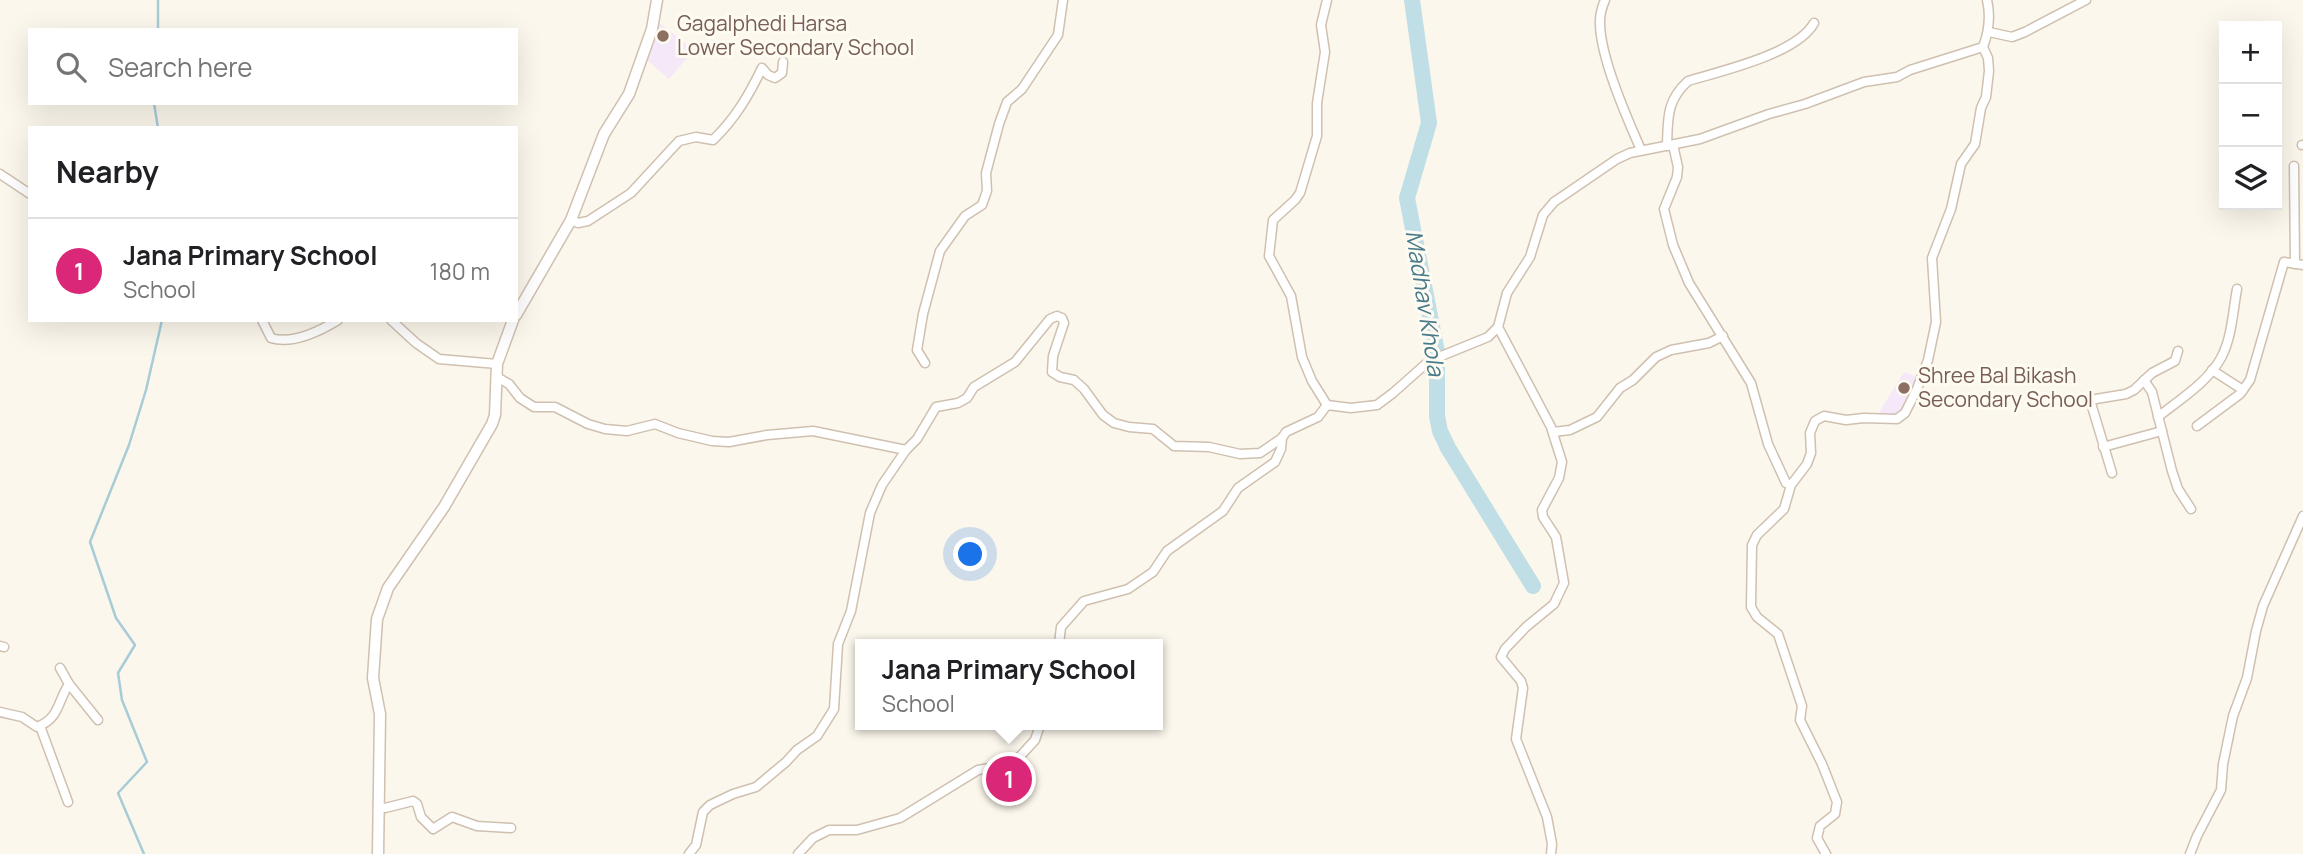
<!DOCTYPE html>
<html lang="en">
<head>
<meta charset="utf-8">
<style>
  body { margin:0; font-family:Manrope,sans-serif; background:#f2f2f2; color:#202124 }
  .controls { position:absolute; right:21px; top:21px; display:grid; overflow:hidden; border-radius:0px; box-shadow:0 7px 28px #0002 }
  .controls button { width:63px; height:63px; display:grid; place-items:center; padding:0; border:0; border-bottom:2px solid #e0e0e0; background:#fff; color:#202124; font:35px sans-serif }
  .you { position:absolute; left:971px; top:555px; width:24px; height:24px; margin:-18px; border:5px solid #fff; border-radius:50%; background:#1a73e8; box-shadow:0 0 0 10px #1a73e833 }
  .badge { display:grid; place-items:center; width:46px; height:46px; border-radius:50%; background:#db2777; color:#fff; font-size:23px; font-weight:700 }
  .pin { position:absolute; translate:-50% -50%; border:4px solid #fff; box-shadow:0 2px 7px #0006 }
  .popup { position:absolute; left:855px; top:639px; width:308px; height:91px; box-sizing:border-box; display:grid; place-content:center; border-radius:0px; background:#fff; filter:drop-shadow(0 2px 5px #0005); font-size:23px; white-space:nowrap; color:#757577 }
  .popup b { font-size:26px; color:#202124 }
  .popup::after { content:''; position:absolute; left:50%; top:100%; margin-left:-14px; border:14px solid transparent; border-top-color:#fff }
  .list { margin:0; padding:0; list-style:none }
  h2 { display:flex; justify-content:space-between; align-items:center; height:91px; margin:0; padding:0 28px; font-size:30px }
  h2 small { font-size:23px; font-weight:400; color:#757577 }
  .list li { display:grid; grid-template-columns:46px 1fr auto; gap:21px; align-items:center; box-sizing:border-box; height:105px; padding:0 28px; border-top:2px solid #e0e0e0 }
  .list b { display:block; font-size:26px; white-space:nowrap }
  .list p { margin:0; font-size:23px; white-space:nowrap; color:#757577 }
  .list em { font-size:23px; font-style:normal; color:#757577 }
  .icon { flex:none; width:38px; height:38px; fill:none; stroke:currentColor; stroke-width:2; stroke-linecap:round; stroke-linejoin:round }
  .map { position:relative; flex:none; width:2303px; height:854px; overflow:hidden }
  .search { position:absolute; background:#fff; box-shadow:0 7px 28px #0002; left:28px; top:28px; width:490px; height:77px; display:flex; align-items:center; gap:18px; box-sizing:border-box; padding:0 24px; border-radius:0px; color:#757577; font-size:26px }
  .panel { position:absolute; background:#fff; box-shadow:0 7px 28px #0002; left:28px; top:126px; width:490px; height:196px; border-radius:0px }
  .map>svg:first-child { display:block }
  .education { fill:#f4e8f9 }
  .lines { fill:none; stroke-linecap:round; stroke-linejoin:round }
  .stream { stroke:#a7ccd8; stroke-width:2.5 }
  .river { stroke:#c0dee6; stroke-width:16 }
  .minor-casing { stroke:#cfc0b0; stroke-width:11 }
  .tertiary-casing { stroke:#cfc0b0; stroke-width:13 }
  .minor { stroke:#fff; stroke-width:8 }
  .tertiary { stroke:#fff; stroke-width:10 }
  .education-dot { fill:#8d6e63; stroke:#fefbf3; stroke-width:2.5 }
  .labels { text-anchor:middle; stroke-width:6; stroke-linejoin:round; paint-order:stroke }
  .education-label { font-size:21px; fill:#785e54; stroke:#fefbf3; text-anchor:start }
  .water-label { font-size:23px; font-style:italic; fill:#487a8a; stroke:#fefbf3 }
</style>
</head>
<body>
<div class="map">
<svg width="2303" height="854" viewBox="0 0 2303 854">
  <rect width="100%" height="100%" fill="#fcf7ec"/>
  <!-- education -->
  <g class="education">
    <polygon points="653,18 694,50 669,79 645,58"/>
    <polygon points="1904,372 1917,377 1900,417 1879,413"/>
  </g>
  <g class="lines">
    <!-- stream -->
    <g class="stream">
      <polyline points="158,30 158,0"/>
      <polyline points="154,103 158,128"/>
      <polyline points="144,854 118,793 147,762 122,700 118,673 135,645 116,618 90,542 129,445 146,390 162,320"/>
    </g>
    <!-- river -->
    <polyline class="river" points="1412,0 1429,123 1407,198 1437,352 1437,416 1440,431 1448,448 1533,586"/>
    <!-- minor casing -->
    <g class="minor-casing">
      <g id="minor">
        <polyline points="1327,0 1321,25 1325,52 1317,103 1317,136 1300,193 1295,200 1273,220 1269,256 1291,296 1302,357 1312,381 1327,405"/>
        <path d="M1605,0c-3,7 -5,13 -5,21 -1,34 27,97 41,129"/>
        <polyline points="1989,32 2012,37 2025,32 2086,0"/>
        <polyline points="1673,145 1678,167 1677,177 1664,209 1673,245 1689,283 1751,383 1768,444 1786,483 1791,485"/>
        <polyline points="2302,145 2303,145"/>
        <path d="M1667,146c1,-27 -1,-45 21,-65 33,-10 109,-27 126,-58"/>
        <polyline points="2294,166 2295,264"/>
        <polyline points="0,174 30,194"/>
        <path d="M571,220l7,3 10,-2 43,-28 48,-52 17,-4 17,3c22,-21 36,-45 49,-72l6,7 7,3 7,-5 1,-11"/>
        <path d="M262,320l9,18c22,7 49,-7 67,-18"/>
        <polyline points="391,320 416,343 439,359 497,364"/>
        <polyline points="1498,327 1551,427 1562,462 1559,478 1542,510 1543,517 1556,537 1564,583 1554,604 1526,627 1505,649 1501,657 1521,681 1523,688 1516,739 1547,817 1552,844 1551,854"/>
        <polyline points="925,363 917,350 923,314 940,251 965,216 982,205 987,191 986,173 999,124 1007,102 1022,89 1058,35 1063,0"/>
        <polyline points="2212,370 2243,390"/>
        <polyline points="497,377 509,384 520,398 534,407 555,407 588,424 605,429 627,431 655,424 678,433 712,441 729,442 767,435 813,431 906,450"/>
        <polyline points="2144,380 2152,392 2172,471 2178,489 2191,509"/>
        <path d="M2158,417c21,-17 50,-35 63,-59 11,-20 12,-48 16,-69"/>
        <polyline points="2197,426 2240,394 2250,380 2284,262 2303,265"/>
        <polyline points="1553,432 1570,430 1597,417 1620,388 1633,380 1656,357 1671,350 1709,343 1723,336"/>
        <polyline points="2103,447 2162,431"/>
        <polyline points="2112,473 2090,400 2126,394 2134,390 2152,373 2175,361 2178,351"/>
        <polyline points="1059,644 1061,627 1084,601 1128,589 1153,572 1167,551 1223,511 1238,488 1275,462 1281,449 1282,438"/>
        <polyline points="0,646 4,647"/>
        <polyline points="69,684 98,720"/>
        <path d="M0,712l22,5 15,10c23,-9 20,-25 32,-43l-9,-16"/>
        <polyline points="40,726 68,802"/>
        <polyline points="378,807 385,808 413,801 417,804 421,817 433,829 452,817 477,826 511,828"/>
        <path d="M689,854l7,-9 7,-33 7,-7 23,-11 23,-7 30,-25 11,-12 20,-14 17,-27 4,-65 13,-33 19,-98 12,-28 24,-35 11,-11 19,-32 22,-4 9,-5 7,-11 41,-25 35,-43 7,-3 5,2 2,5 -11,33 -1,16 8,5 14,3 10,9 19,26 11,8 15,4 24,2 21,17 35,1 31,7 20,-1 22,-15 4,-6 32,-15 9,-12 24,3 26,-3 16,-12 36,-32 59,-24 10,-10 9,-34 23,-36 13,-42 11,-13 63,-43 13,-6 70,-14 69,-25 36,-10 59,-22 33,-5 13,-7 73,-23c6,-16 8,-30 4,-47"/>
        <polyline points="798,854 813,838 829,830 857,830 900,818 978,770 1013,764 1035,740 1040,725"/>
        <polyline points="1826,854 1817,838 1820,826 1835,814 1837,802 1822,764 1800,720 1802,706 1778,634 1757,617 1751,607 1752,545 1757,535 1784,509 1791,485 1807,464 1811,453 1810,433 1815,421 1824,416 1846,420 1864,418 1897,419 1905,413 1917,389 1928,360 1936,322 1932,258 1951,209 1961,164 1975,144 1981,108 1986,97 1989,71 1988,58 1983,47"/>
        <polyline points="2190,854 2197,836 2221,790 2223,764 2233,716 2247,678 2256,631 2263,606 2303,516"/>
      </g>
    </g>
    <!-- tertiary casing -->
    <g class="tertiary-casing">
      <g id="tertiary">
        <polyline points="516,315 571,220 604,134 629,94 652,29 657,0"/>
        <polyline points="378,854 380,714 373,678 377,619 388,588 444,507 492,424 495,415 497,364 513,320"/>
      </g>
    </g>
    <!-- minor -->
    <use href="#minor" class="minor"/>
    <!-- tertiary -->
    <use href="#tertiary" class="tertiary"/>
  </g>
  <!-- markers -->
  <g class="education-dot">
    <circle cx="663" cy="36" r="7"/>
    <circle cx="1904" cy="388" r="7"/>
  </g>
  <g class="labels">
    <!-- education labels -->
    <g class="education-label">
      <text x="677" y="31">Gagalphedi Harsa<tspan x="677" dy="24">Lower Secondary School</tspan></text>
      <text x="1918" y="383">Shree Bal Bikash<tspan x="1918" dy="24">Secondary School</tspan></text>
    </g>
    <!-- water labels -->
    <g class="water-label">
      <text transform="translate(1425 303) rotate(81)" y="8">Madhav Khola</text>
    </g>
  </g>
</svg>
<div class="controls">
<button>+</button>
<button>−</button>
<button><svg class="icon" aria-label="layers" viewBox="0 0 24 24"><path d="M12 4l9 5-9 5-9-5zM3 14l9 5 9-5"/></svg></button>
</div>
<div class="you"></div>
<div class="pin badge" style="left:1009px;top:779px">1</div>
<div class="popup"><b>Jana Primary School</b>School</div>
<div class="search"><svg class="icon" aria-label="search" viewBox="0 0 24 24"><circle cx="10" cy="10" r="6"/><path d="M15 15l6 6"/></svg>Search here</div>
<section class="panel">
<h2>Nearby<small></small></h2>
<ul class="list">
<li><span class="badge">1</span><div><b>Jana Primary School</b><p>School</p></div><em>180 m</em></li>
</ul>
</section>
</div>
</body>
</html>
